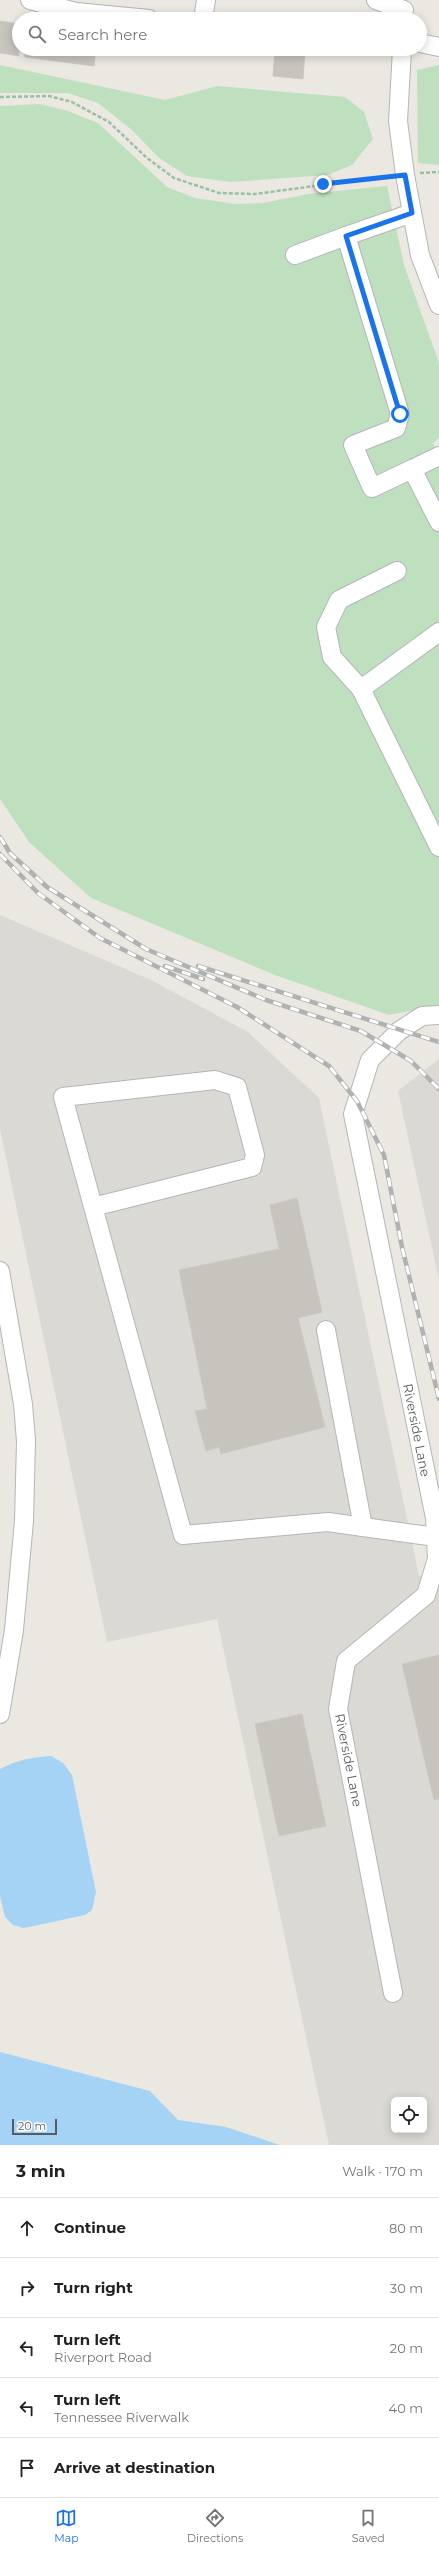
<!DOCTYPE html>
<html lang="en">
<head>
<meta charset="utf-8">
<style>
  body { margin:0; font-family:Montserrat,sans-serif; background:#f2f2f2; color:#202124 }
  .controls { position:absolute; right:12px; bottom:12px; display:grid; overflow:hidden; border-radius:6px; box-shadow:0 2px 10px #0003 }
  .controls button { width:36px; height:36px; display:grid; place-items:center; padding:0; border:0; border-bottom:1px solid #e0e0e0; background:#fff; color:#202124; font:20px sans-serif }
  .scale { position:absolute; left:12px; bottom:10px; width:45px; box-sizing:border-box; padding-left:4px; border:2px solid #595c5f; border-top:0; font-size:11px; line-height:14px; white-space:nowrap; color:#595c5f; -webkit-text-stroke:3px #fff; paint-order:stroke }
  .stop { position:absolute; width:12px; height:12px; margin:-9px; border:3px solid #1a73e8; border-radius:50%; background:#fff }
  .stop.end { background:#1a73e8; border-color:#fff; box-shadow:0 1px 4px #0008 }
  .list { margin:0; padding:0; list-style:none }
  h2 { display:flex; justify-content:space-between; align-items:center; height:52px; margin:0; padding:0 16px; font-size:17px }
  h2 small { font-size:13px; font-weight:400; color:#757577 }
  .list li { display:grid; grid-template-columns:26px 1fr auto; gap:12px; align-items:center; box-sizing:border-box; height:60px; padding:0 16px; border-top:1px solid #e0e0e0 }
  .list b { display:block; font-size:15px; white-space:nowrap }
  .list p { margin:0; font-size:13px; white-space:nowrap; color:#757577 }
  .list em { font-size:13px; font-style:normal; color:#757577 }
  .icon { flex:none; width:22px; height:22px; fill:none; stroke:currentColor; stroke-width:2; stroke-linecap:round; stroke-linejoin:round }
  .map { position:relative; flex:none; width:439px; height:2145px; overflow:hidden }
  .search { position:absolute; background:#fff; box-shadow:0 2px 10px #0003; left:12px; right:12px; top:12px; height:44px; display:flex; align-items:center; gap:10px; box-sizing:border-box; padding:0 14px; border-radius:22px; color:#757577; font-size:15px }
  .sheet { height:352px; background:#fff }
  nav { display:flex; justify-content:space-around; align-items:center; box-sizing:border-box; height:56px; border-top:1px solid #e0e0e0; background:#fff; font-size:11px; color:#757577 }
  nav a { display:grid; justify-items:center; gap:2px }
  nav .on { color:#1a73e8 }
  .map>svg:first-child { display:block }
  .industrial { fill:#dbd9d4; fill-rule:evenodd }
  .green { fill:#bee0be }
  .water { fill:#a5d3f5 }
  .building { fill:#c7c4be; stroke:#cec9bf }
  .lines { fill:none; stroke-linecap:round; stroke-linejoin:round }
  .minor-casing { stroke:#b3b5b9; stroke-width:20 }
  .path { stroke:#99c0a3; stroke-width:2.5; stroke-dasharray:4 2; stroke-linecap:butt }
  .minor { stroke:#fff; stroke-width:18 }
  .rail-casing { stroke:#b0b1b1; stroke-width:4.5 }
  .rail { stroke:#fff; stroke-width:3; stroke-dasharray:9; stroke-linecap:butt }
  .route { stroke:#1a73e8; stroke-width:5 }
  .labels { text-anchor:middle; stroke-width:3.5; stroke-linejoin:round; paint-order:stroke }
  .street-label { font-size:13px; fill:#595c5f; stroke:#fff }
</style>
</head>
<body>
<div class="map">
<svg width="439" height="2145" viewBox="0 0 439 2145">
  <rect width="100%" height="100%" fill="#eae8e0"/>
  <!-- industrial -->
  <g class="industrial">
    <path d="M0,915l151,65 97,52 71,66 100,478 20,-4v573h-110l-112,-526 -110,23 -107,-513zM394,2100h30v30h-30z"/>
    <polygon points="439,1059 439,1280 398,1091"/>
  </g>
  <!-- green -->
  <g class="green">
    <polygon points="0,65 165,100 217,86 345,97 364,112 373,139 352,165 328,175 230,182 187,176 159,158 132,130 98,103 68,93 0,93"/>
    <polygon points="439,65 439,165 418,163 417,70"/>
    <polygon points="40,104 68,111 98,123 167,187 195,198 235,204 263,203 308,194 387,186 404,265 439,363 439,438 433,443 439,456 439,1005 389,1015 275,975 91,898 29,842 0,799 0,106"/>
  </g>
  <!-- water -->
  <g class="water">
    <path d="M51,1756l12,7 9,12 24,117 -4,18 -7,5 -61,13 -11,-3 -8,-8 -5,-21v-127c17,-9 32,-12 51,-13z"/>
    <polygon points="0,2052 150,2091 178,2120 226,2127 280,2145 0,2145"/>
  </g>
  <!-- building -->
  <g class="building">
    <polygon points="0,21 19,24 19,56 0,53"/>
    <polygon points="25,49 96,49 94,66 25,57"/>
    <polygon points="275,49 305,49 303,79 273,76"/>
    <polygon points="297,1198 322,1312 298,1318 325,1427 221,1454 219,1447 206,1451 195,1411 207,1409 179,1270 279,1249 270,1205"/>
    <polygon points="439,1655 439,1799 434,1800 402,1664"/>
    <polygon points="302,1714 326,1826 279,1836 255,1724"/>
  </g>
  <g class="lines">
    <!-- minor casing -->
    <g class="minor-casing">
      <g id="minor">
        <polyline points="30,0 76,12 149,19"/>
        <polyline points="376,0 404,10"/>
        <polyline points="203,19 206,0"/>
        <polyline points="420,43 439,47"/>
        <polyline points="402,49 398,121 405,175 420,255 439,305"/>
        <polyline points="346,236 412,213"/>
        <polyline points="295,255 346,236 400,414 396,428 353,445 372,488 412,469"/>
        <polyline points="439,456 412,469 439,522"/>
        <polyline points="439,632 361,689 439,847"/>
        <polyline points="361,689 332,657 326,627 339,600 397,571"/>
        <polyline points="93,1207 252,1167 255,1155 237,1087 215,1080 63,1097 183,1535 328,1522 363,1527"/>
        <polyline points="0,1271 23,1404 26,1441 24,1521 14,1630 0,1714"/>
        <polyline points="326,1330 363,1527 436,1537"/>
        <polyline points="393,1993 338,1709 346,1661 426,1595 437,1559 435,1518 353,1114 370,1060 399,1031 422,1016 439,1015"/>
      </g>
    </g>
    <!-- path -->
    <g class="path">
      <polyline points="0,97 49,96 72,102 109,122 147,158 174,178 219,193 255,194 389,176"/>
      <polyline points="420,173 439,172"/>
    </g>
    <!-- minor -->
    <use href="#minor" class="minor"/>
    <!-- rail casing -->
    <g class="rail-casing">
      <g id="rail">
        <polyline points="0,837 10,853 47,887 146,949 266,1000 361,1031 411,1061 439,1089"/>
        <polyline points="0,854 38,893 100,938 237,1007 329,1066 357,1101 384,1155 402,1247 439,1399"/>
        <polyline points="165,966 203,979"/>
        <polyline points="198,966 439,1042"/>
      </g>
    </g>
    <!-- rail -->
    <use href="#rail" class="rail"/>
  </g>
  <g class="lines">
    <!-- route -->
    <polyline class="route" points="323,184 405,175 412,213 346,236 400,414"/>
  </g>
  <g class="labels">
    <!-- street labels -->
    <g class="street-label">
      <text transform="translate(417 1430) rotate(79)" y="5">Riverside Lane</text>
      <text transform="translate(349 1760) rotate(79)" y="5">Riverside Lane</text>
    </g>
  </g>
</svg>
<div class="controls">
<button><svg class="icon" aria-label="locate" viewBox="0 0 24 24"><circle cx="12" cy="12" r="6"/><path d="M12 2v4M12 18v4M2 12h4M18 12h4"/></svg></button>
</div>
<div class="scale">20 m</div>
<div class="stop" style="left:400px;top:414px"></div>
<div class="stop end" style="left:323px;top:184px"></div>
<div class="search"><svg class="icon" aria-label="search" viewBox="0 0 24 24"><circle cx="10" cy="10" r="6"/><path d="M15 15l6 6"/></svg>Search here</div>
</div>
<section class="sheet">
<h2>3 min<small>Walk · 170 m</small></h2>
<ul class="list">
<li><svg class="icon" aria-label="ahead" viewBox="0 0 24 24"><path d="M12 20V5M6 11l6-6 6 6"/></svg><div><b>Continue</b></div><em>80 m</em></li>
<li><svg class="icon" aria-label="right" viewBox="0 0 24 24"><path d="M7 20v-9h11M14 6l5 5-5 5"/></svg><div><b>Turn right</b></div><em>30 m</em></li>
<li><svg class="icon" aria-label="left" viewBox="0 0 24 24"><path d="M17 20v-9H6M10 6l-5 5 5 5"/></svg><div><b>Turn left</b><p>Riverport Road</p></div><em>20 m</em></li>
<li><svg class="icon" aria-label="left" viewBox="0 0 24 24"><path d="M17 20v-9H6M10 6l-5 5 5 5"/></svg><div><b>Turn left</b><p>Tennessee Riverwalk</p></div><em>40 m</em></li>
<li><svg class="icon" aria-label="arrive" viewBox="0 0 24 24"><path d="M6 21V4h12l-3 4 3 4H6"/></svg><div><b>Arrive at destination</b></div></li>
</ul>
</section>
<nav>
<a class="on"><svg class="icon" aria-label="map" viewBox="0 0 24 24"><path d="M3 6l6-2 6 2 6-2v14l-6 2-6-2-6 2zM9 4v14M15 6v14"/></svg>Map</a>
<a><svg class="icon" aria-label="directions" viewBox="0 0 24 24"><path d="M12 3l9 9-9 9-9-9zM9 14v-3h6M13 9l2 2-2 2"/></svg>Directions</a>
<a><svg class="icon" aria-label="saved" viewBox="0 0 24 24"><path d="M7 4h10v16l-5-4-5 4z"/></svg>Saved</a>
</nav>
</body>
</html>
